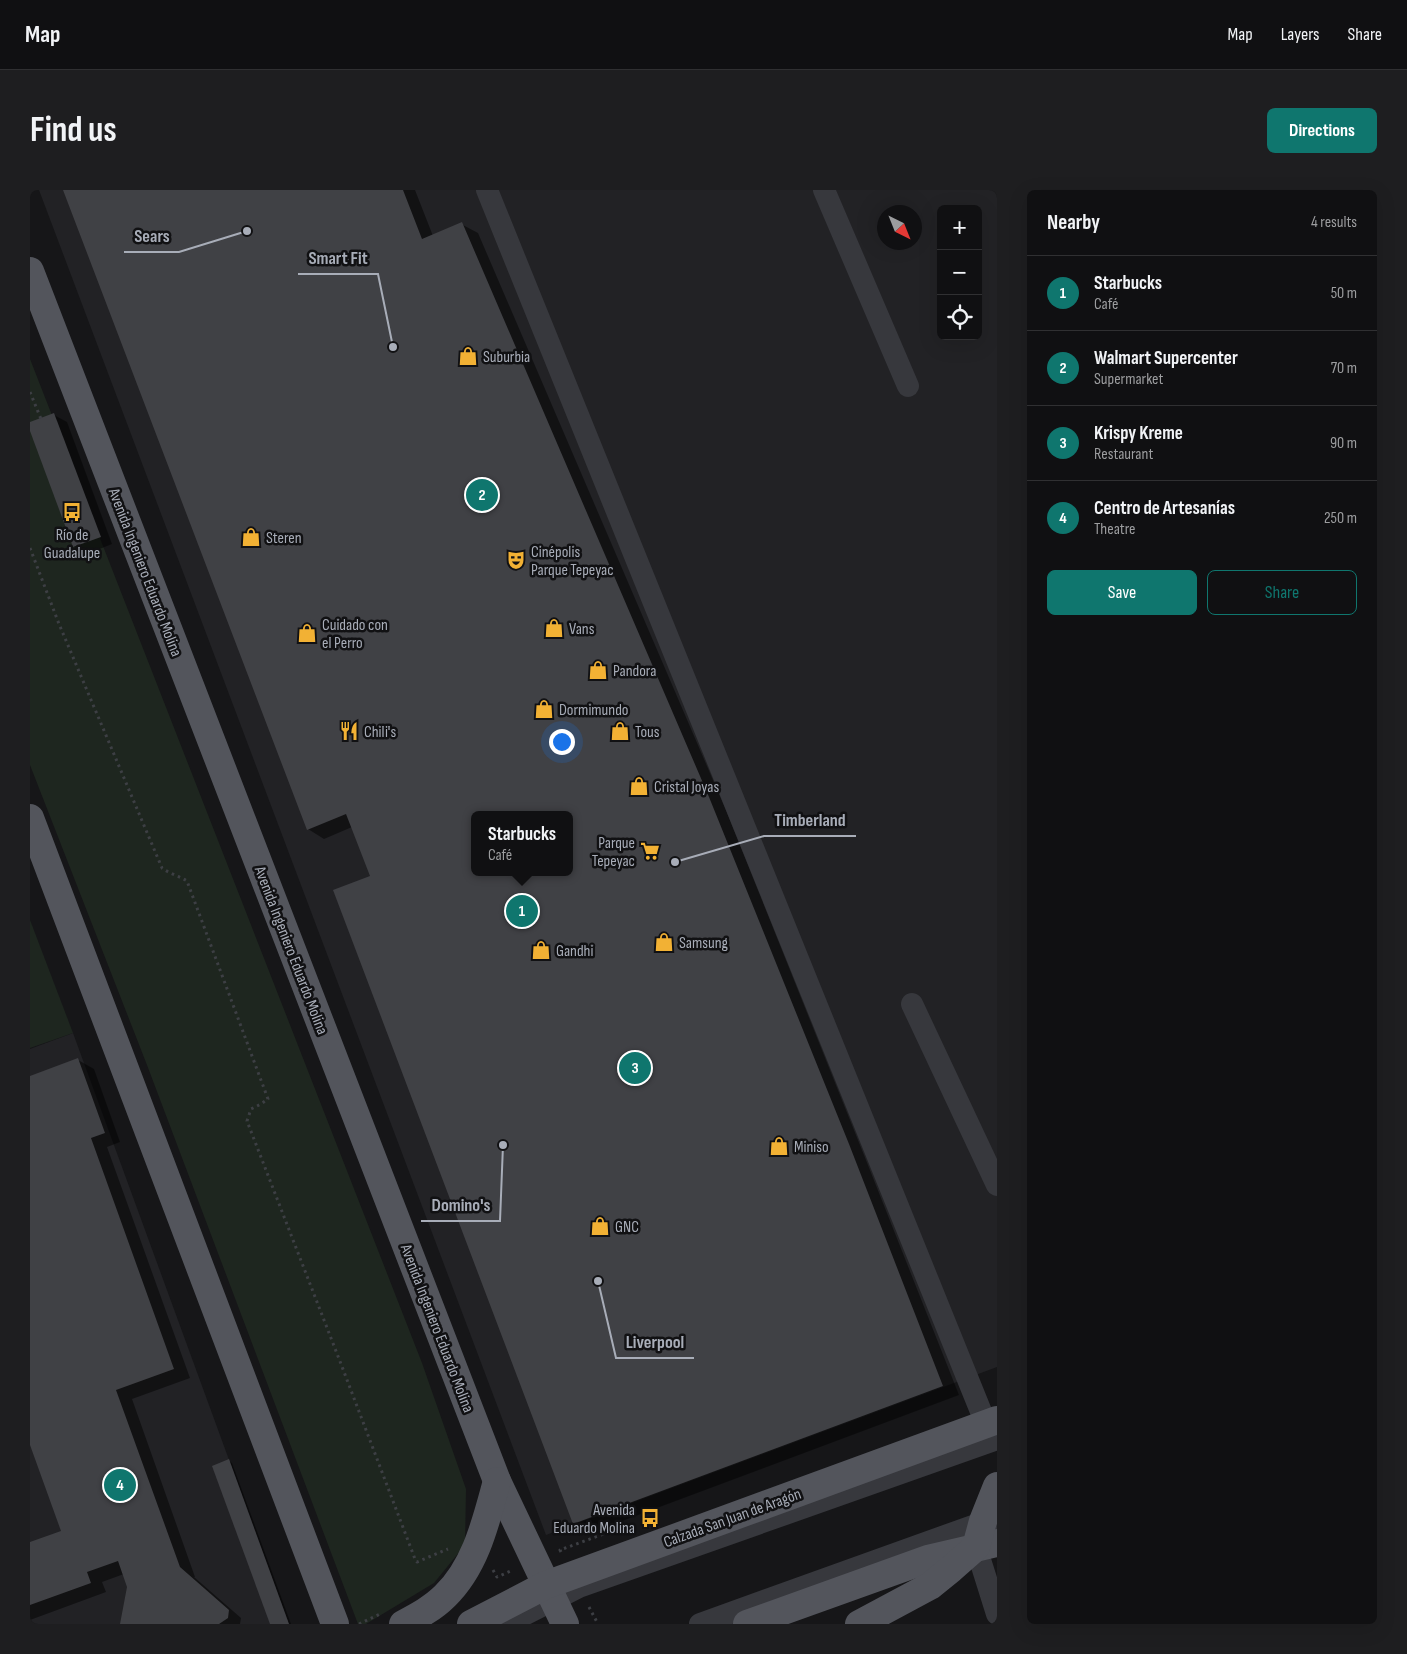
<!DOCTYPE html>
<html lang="en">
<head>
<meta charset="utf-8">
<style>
  body { margin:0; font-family:"Sofia Sans Condensed",sans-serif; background:#1e1e20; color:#f1f3f6 }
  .controls { position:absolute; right:15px; top:15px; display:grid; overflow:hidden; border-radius:8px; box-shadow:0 5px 20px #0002 }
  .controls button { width:45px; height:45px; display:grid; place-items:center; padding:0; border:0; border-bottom:1px solid #303032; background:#101012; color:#f1f3f6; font:25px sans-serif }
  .compass { position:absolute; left:847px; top:15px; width:45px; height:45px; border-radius:50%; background:#101012; box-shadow:0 5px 20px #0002; rotate:137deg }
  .you { position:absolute; left:531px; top:551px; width:18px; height:18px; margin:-12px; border:4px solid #fff; border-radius:50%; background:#1a73e8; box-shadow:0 0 0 8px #1a73e833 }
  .badge { display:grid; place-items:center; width:32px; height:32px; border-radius:50%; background:#0f766e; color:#fff; font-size:16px; font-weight:700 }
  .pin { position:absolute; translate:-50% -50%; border:2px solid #fff; box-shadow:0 1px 5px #0006 }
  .popup { position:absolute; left:441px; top:621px; width:102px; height:65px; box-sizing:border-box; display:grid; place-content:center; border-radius:8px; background:#101012; filter:drop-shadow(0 1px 4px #0005); font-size:16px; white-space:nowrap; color:#9c9d9f }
  .popup b { font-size:19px; color:#f1f3f6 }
  .popup::after { content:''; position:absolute; left:50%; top:100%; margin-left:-10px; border:10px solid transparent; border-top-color:#101012 }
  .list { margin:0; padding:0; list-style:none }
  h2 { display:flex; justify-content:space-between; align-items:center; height:65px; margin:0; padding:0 20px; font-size:21px }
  h2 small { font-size:16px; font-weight:400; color:#9c9d9f }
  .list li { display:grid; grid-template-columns:32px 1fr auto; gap:15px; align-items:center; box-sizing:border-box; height:75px; padding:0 20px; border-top:1px solid #303032 }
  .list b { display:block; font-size:19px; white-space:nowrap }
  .list p { margin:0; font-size:16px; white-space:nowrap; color:#9c9d9f }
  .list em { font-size:16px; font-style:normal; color:#9c9d9f }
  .actions { display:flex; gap:10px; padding:15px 20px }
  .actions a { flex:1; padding:11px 0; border:1px solid #0f766e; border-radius:8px; text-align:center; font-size:18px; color:#0f766e }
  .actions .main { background:#0f766e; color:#fff }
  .icon { flex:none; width:28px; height:28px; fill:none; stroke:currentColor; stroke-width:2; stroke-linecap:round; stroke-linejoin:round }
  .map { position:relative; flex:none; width:967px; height:1434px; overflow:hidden; border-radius:8px }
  header { display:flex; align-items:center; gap:30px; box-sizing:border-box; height:70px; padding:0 25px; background:#101012; border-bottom:1px solid #303032 }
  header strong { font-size:24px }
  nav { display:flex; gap:28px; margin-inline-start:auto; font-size:18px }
  .intro { display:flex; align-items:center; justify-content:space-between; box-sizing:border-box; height:120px; padding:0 30px }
  h1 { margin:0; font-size:35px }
  .button { padding:12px 22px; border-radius:8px; background:#0f766e; color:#fff; font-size:18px; font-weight:700 }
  main { display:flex; gap:30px; padding:0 30px }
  aside { flex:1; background:#101012; border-radius:8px; box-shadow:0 5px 20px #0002 }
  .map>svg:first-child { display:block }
  .built { fill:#222225; fill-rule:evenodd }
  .green { fill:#1e261f }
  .shadow { fill:#0007; fill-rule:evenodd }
  .building { fill:#404145; fill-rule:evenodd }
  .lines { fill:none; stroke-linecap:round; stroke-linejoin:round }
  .path { stroke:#3d3f44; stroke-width:3; stroke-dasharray:2.5 4; stroke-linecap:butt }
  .minor { stroke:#37383d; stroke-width:22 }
  .major { stroke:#53555c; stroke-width:28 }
  .labels { text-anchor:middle; stroke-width:5; stroke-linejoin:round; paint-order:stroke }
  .poi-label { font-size:16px; fill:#a8adb8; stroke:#111113; text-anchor:start }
  .street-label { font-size:16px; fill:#a8adb8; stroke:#111113 }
  .leader { fill:none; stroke:#a8adb8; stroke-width:2 }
  .callout-dot { fill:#a8adb8; stroke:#111113; stroke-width:2 }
  .callout-label { font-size:18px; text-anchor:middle; font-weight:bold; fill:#a8adb8; stroke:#111113; stroke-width:5; stroke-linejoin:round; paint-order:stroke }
</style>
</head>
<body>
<header>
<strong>Map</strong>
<nav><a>Map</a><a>Layers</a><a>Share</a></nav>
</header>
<div class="intro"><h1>Find us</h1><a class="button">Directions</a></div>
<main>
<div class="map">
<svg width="967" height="1434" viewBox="0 0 967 1434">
  <rect width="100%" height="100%" fill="#161618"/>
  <!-- built -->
  <g class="built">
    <path d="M9,0h958v1177l-451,168zM911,19h37v127h-37zM854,22h30v30h-30zM444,625h96v57h-96z"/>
    <polygon points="43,843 259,1434 0,1434 0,859"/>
  </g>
  <!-- green -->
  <g class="green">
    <polygon points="0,169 392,1173 436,1299 435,1355 404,1393 336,1434 328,1434 117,875 0,575"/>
    <polygon points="0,730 43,843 0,858"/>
  </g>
  <!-- shadow -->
  <g class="shadow">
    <path d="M34,0h351l18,46 28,-12 17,9 247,575 139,347 95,240 -369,138 -16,-9 -240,-633 38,-14 -20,-50 -28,12 -16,-10zM444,625h96v57h-96z"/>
    <polygon points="24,225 37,232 82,354 57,364 44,357 0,237 0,234"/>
    <polygon points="48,870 64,879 90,952 77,957 160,1188 102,1209 165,1387 164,1387 211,1428 210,1434 91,1434 98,1397 94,1384 72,1392 76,1402 0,1430 0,1354 32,1342 0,1251 0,887"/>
    <polygon points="199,1271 202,1273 261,1434 241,1434"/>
  </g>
  <!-- building -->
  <g class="building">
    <path d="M33,0h340l19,49 40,-17 247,575 140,347 94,242 -370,138 -240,-634 37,-14 -24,-62 -39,16zM444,625h96v57h-96z"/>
    <polygon points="24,223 71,347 43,357 0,241 0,232"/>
    <polygon points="48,868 75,943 61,948 144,1179 86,1200 150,1377 199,1420 198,1428 189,1434 90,1434 97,1397 88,1371 57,1382 61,1393 0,1415 0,1352 31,1341 0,1255 0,886"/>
    <polygon points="199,1269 259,1434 240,1434 182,1276"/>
  </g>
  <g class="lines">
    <!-- path -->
    <g class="path">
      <polyline points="0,202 11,229"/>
      <path d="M0,358l29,76 103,244c6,5 17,8 25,13l81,218 -7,5 -10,5 -4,12 94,243 74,195 2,3 31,-13"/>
      <polyline points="531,1362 530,1360 598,1335"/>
      <polyline points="463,1380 467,1387 483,1380"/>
      <polyline points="559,1417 568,1434"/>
      <polyline points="329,1434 350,1424"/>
    </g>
    <!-- minor -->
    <g class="minor">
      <polyline points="457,0 956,1234"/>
      <polyline points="794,0 878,196"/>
      <polyline points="882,814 967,995"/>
      <polyline points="946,1357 967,1424"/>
      <polyline points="476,1434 549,1397 967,1249"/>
      <polyline points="670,1434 965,1328"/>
    </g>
    <!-- major -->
    <g class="major">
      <polyline points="0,81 467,1291 535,1434"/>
      <polyline points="0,628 305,1434"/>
      <path d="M373,1434c15,-8 30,-16 42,-28 31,-30 41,-75 52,-115"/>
      <polyline points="441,1434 516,1395 967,1230"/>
      <polyline points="717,1434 898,1369 967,1353"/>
      <polyline points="829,1434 900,1396 921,1379 946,1357 953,1331 967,1296"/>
    </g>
  </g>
  <!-- icons -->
  <defs>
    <g id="shop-bare" transform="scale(1.5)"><path d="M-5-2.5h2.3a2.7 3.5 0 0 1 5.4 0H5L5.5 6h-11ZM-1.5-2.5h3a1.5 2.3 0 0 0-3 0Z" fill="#f2b134" stroke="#111113" stroke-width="2.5" paint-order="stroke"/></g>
    <g id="bus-bare" transform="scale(1.5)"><path d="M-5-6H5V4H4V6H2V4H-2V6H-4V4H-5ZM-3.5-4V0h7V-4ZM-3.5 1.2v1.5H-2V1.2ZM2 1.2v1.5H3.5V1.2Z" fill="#f2b134" stroke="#111113" stroke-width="2.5" paint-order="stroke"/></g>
    <g id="theatre-bare" transform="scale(1.5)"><path d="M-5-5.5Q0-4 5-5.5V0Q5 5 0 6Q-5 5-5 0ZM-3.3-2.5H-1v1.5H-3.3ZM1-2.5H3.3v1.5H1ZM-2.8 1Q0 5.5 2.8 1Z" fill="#f2b134" stroke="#111113" stroke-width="2.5" paint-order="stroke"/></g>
    <g id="restaurant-bare" transform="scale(1.5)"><path d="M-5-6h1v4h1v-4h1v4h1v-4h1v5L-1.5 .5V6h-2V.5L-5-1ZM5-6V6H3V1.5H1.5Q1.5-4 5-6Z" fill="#f2b134" stroke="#111113" stroke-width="2.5" paint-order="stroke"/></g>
    <g id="supermarket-bare" transform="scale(1.5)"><path d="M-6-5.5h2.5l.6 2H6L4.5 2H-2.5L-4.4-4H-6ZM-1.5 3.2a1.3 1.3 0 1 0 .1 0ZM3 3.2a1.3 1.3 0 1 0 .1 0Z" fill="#f2b134" stroke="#111113" stroke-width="2.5" paint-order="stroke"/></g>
  </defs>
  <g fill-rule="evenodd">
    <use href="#shop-bare" x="438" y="166"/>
    <use href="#bus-bare" x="42" y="322"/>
    <use href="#shop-bare" x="221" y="347"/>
    <use href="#theatre-bare" x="486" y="370"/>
    <use href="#shop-bare" x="524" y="438"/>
    <use href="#shop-bare" x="277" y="443"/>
    <use href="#shop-bare" x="568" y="480"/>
    <use href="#shop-bare" x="514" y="519"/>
    <use href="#restaurant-bare" x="319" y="541"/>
    <use href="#shop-bare" x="590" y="541"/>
    <use href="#shop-bare" x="609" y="596"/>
    <use href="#supermarket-bare" x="620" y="661"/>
    <use href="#shop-bare" x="634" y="752"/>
    <use href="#shop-bare" x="511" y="760"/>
    <use href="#shop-bare" x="749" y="956"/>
    <use href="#shop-bare" x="570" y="1036"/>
    <use href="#bus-bare" x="620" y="1328"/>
  </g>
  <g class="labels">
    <!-- poi labels -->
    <g class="poi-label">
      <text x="453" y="172">Suburbia</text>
      <text x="42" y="350" text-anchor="middle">Río de<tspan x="42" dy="18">Guadalupe</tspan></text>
      <text x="236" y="353">Steren</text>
      <text x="501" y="367">Cinépolis<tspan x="501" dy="18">Parque Tepeyac</tspan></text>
      <text x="292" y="440">Cuidado con<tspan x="292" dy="18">el Perro</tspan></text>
      <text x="539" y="444">Vans</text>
      <text x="583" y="486">Pandora</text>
      <text x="529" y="525">Dormimundo</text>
      <text x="334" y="547">Chili's</text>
      <text x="605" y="547">Tous</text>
      <text x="624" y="602">Cristal Joyas</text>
      <text x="605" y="658" text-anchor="end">Parque<tspan x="605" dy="18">Tepeyac</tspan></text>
      <text x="649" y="758">Samsung</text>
      <text x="526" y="766">Gandhi</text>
      <text x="764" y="962">Miniso</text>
      <text x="585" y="1042">GNC</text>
      <text x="605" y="1325" text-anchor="end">Avenida<tspan x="605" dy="18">Eduardo Molina</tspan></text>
    </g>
    <!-- street labels -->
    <g class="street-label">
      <text transform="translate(116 382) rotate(69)" y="6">Avenida Ingeniero Eduardo Molina</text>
      <text transform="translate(262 760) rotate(69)" y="6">Avenida Ingeniero Eduardo Molina</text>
      <text transform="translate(408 1138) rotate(69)" y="6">Avenida Ingeniero Eduardo Molina</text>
      <text transform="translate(702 1327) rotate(-20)" y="6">Calzada San Juan de Aragón</text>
    </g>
  </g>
  <!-- callouts -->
  <path class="leader" d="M217 41L149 62H94M363 157L348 84H268M645 672L734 646H826M473 955L470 1031H391M568 1091L586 1168H664"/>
  <g class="callout-dot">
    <circle cx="217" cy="41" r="5"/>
    <circle cx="363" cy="157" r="5"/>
    <circle cx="645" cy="672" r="5"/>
    <circle cx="473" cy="955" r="5"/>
    <circle cx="568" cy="1091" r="5"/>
  </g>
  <g class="callout-label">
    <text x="122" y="52">Sears</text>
    <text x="308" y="74">Smart Fit</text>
    <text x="780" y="636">Timberland</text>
    <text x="431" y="1021">Domino's</text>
    <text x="625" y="1158">Liverpool</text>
  </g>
</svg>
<div class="controls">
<button>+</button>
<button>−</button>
<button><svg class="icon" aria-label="locate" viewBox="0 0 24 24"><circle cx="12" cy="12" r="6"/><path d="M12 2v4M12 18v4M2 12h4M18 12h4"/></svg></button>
</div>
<svg class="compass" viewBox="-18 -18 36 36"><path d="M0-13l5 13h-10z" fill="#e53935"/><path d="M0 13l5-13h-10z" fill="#9c9d9f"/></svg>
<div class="you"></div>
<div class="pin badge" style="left:492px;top:721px">1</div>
<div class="popup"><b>Starbucks</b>Café</div>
<div class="pin badge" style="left:452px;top:305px">2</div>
<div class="pin badge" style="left:605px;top:878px">3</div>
<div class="pin badge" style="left:90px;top:1295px">4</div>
</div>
<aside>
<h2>Nearby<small>4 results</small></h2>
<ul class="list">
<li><span class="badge">1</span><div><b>Starbucks</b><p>Café</p></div><em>50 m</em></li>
<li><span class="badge">2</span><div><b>Walmart Supercenter</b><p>Supermarket</p></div><em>70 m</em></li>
<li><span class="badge">3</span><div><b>Krispy Kreme</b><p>Restaurant</p></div><em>90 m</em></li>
<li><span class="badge">4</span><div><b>Centro de Artesanías</b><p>Theatre</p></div><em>250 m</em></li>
</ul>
<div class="actions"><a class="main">Save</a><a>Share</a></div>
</aside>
</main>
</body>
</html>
